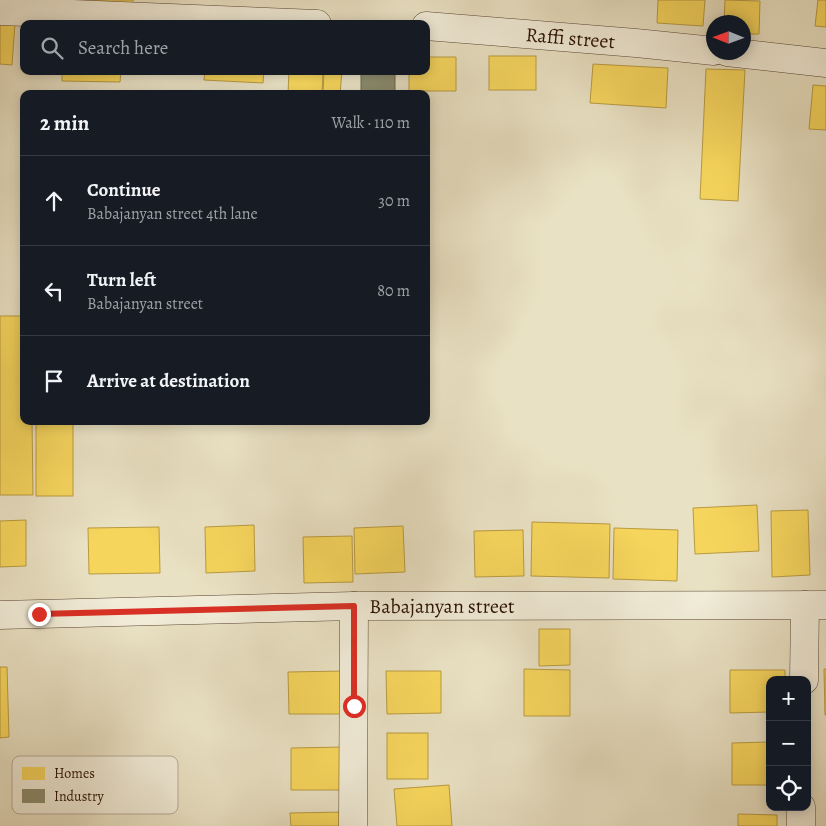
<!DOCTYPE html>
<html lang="en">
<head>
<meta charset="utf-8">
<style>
  body { margin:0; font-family:Alegreya,serif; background:#20242c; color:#f1f3f6 }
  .controls { position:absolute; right:15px; bottom:15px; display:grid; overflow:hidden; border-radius:10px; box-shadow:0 2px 12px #0003 }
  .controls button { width:45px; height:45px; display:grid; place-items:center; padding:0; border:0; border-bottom:1px solid #363941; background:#171b24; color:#f1f3f6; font:25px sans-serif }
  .compass { position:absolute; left:706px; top:15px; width:45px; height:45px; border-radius:50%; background:#171b24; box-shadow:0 2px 12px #0003; rotate:271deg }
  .stop { position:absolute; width:15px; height:15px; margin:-11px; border:4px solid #d93025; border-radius:50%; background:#fff }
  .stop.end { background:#d93025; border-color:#fff; box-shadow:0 1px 5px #0008 }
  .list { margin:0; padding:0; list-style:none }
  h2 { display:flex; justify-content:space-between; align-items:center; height:65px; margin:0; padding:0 20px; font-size:21px }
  h2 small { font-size:16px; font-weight:400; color:#9ea1a6 }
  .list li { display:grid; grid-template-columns:32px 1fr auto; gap:15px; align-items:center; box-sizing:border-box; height:90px; padding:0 20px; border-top:1px solid #363941 }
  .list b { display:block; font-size:19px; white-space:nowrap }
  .list p { margin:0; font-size:16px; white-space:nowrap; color:#9ea1a6 }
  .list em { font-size:16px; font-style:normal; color:#9ea1a6 }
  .icon { flex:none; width:28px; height:28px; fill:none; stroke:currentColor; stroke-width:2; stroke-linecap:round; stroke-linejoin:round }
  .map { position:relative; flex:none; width:826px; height:826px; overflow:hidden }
  .search { position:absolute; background:#171b24; box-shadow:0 2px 12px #0003; left:20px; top:20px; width:410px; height:55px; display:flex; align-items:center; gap:12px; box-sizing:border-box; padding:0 18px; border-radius:10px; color:#9ea1a6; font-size:19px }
  .panel { position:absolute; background:#171b24; box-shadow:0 2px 12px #0003; left:20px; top:90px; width:410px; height:335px; border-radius:10px }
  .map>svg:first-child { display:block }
  .homes { fill:#f6d55c; stroke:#b89a41 }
  .industry { fill:#8c8c6e; stroke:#6e674e }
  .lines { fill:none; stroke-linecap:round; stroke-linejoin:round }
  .street-casing { stroke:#594432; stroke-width:29 }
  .street { stroke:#f1ecd8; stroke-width:28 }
  .route { stroke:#d93025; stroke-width:6 }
  .labels { text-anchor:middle; stroke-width:5; stroke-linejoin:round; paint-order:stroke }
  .street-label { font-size:20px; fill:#291002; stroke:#f1ecd8 }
  .key { fill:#f1ecd8; stroke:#b5aa98; stroke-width:1 }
  .key-label { font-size:14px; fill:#291002 }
</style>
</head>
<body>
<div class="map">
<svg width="826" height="826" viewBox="0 0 826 826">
  <rect width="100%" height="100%" fill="#e9e1c3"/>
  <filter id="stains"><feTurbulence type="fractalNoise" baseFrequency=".004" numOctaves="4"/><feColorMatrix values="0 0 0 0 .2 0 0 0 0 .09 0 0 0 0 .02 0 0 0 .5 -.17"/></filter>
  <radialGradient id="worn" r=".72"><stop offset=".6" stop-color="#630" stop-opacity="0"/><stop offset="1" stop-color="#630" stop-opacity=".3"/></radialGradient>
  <!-- homes -->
  <g class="homes">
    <rect x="86" y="0" width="47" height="9"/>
    <polygon points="658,0 705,0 703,26 657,23"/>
    <polygon points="725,0 760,1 759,34 744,34 744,22 724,22"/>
    <polygon points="818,0 826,0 826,27 815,26"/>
    <polygon points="0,24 15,24 12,65 0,64"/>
    <rect x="489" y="56" width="47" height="34"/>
    <polygon points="426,57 456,57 456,91 409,91 409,71 426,71"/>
    <polygon points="593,64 668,68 666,108 590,103"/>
    <polygon points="706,69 745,70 738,201 700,199"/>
    <polygon points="62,71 121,71 120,82 62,81"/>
    <rect x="132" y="71" width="47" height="2"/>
    <polygon points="205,71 264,71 263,83 204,80"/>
    <polygon points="289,71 323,71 322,94 288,94"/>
    <polygon points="324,71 342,71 340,94 323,94"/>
    <polygon points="813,85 826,86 826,130 809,129"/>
    <polygon points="0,316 24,316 24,421 32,421 33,495 0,495"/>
    <rect x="36" y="421" width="37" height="75"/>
    <polygon points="757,505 759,551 695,554 693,508"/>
    <polygon points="808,510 810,575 772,577 771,511"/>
    <polygon points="26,520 26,566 0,567 0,521"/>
    <polygon points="532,522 610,524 609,578 531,576"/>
    <polygon points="254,525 255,571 206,573 205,527"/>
    <polygon points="403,526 405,572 355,574 354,528"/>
    <polygon points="159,527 160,573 89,574 88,528"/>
    <polygon points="614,528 678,530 677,581 613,579"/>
    <polygon points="523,530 524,576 475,577 474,531"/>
    <polygon points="352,536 353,582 304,583 303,537"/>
    <polygon points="539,629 570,629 570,665 539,666"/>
    <polygon points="0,667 7,667 9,737 0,738"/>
    <polygon points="524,669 570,670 570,716 524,716"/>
    <polygon points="824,669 826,669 826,715 825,715"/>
    <polygon points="730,670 785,670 785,680 770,680 770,712 730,713"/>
    <polygon points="343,671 344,714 289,714 288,672"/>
    <polygon points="386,671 441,671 441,713 387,714"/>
    <rect x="387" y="733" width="41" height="46"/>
    <polygon points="770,742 770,785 732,785 732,743"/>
    <polygon points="345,747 346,790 291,790 291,748"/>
    <polygon points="449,785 452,826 397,826 394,789"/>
    <polygon points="346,812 346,826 291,826 290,813"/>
    <polygon points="738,814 777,815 777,826 738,826"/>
  </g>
  <!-- industry -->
  <rect class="industry" x="361" y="71" width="34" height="23"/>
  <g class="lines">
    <!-- street casing -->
    <g class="street-casing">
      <g id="street">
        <polyline points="0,11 317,24"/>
        <path id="s1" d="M426,26l210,17 78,8"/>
        <polyline points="727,52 826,63"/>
        <path id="s2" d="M0,615l354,-9 472,-1"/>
        <polyline points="804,680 805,605"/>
        <polyline points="353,826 354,606"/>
        <polyline points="801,826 801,807"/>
      </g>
    </g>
    <!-- street -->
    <use href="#street" class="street"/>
  </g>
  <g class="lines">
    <!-- route -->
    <polyline class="route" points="39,614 354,606 354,706"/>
  </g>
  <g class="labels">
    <!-- street labels -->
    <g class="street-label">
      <text dy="7" stroke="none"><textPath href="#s1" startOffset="145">Raffi street</textPath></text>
      <text dy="7" stroke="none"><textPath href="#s2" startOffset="442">Babajanyan street</textPath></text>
    </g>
  </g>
  <!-- legend -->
  <rect x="12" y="756" width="166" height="58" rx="8" class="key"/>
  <rect x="22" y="767" width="23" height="13" fill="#f6d55c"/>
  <rect x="22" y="789" width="23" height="14" fill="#8c8c6e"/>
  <g class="key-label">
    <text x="54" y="778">Homes</text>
    <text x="54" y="801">Industry</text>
  </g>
  <rect width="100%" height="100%" filter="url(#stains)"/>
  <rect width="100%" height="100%" fill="url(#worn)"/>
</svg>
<div class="controls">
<button>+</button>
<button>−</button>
<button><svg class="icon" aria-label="locate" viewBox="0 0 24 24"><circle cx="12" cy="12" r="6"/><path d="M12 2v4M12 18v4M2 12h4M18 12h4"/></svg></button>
</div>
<svg class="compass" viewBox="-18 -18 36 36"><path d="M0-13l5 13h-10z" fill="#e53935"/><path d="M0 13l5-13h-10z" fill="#9ea1a6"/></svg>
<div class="stop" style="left:354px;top:706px"></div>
<div class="stop end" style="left:39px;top:614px"></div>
<div class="search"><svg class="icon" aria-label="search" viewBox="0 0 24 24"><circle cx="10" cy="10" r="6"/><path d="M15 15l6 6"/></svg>Search here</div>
<section class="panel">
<h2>2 min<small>Walk · 110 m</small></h2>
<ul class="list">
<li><svg class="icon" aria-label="ahead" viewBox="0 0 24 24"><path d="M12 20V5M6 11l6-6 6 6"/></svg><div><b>Continue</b><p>Babajanyan street 4th lane</p></div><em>30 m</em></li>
<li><svg class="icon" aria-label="left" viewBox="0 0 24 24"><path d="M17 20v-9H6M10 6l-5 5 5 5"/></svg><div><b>Turn left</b><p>Babajanyan street</p></div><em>80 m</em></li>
<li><svg class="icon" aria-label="arrive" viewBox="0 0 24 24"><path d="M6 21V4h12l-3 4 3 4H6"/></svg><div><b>Arrive at destination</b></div></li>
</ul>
</section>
</div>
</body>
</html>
